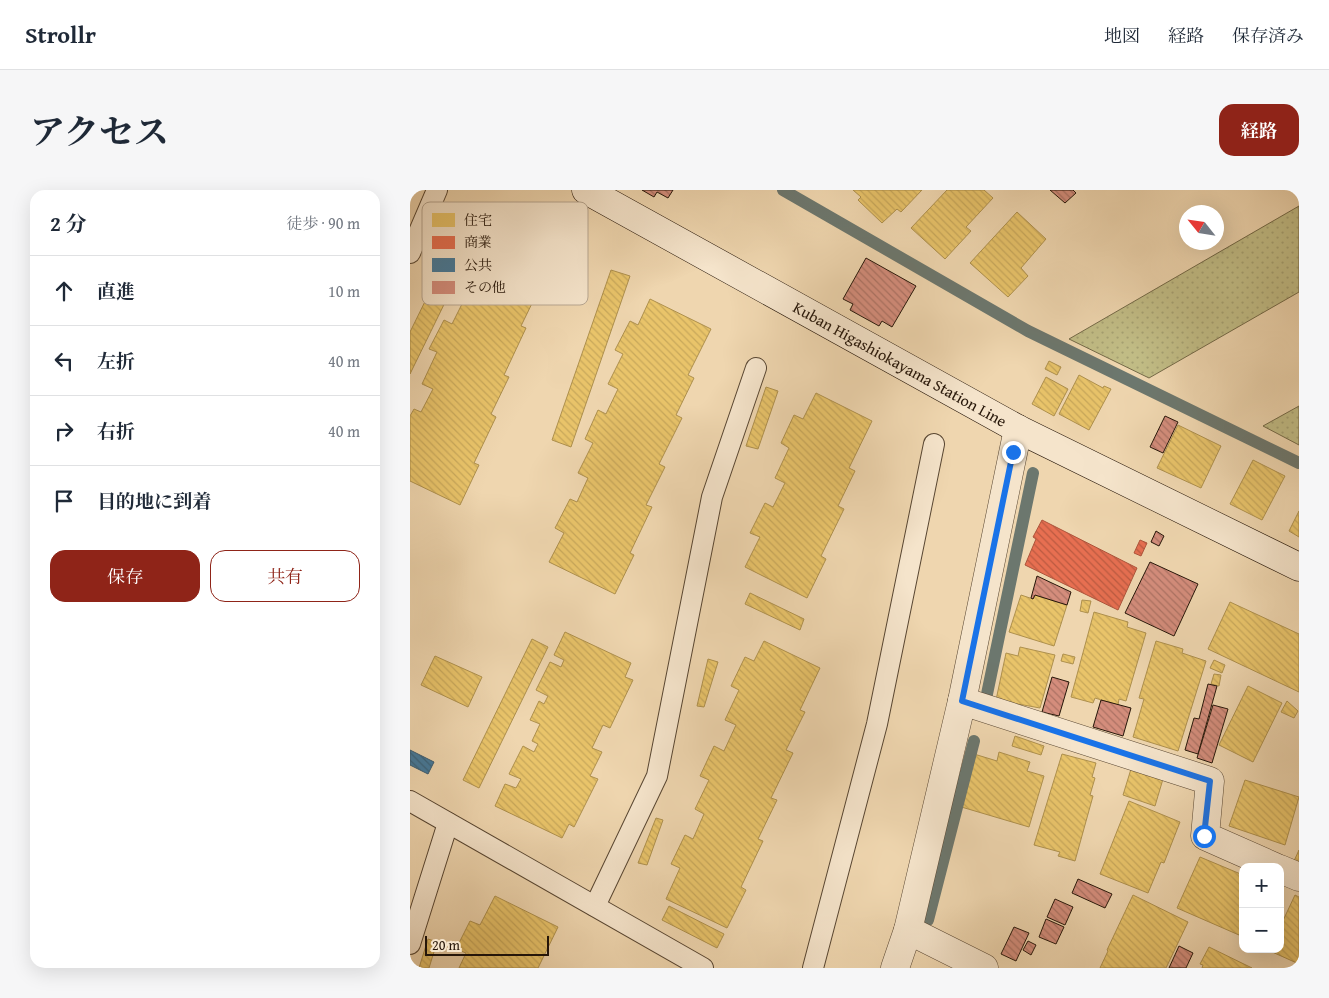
<!DOCTYPE html>
<html lang="ja">
<head>
<meta charset="utf-8">
<style>
  body { margin:0; font-family:"Gentium Book Plus","Noto Serif JP",serif; background:#f6f6f7; color:#1f2937 }
  .controls { position:absolute; right:15px; bottom:15px; display:grid; overflow:hidden; border-radius:10px; box-shadow:0 5px 20px #0002 }
  .controls button { width:45px; height:45px; display:grid; place-items:center; padding:0; border:0; border-bottom:1px solid #e0e1e3; background:#fff; color:#1f2937; font:25px sans-serif }
  .compass { position:absolute; left:769px; top:15px; width:45px; height:45px; border-radius:50%; background:#fff; box-shadow:0 5px 20px #0002; rotate:300deg }
  .scale { position:absolute; left:15px; bottom:12px; width:124px; box-sizing:border-box; padding-left:5px; border:2px solid #261609; border-top:0; font-size:14px; line-height:18px; white-space:nowrap; color:#261609; -webkit-text-stroke:4px #f5e4cb; paint-order:stroke }
  .stop { position:absolute; width:15px; height:15px; margin:-11px; border:4px solid #1a73e8; border-radius:50%; background:#fff }
  .stop.end { background:#1a73e8; border-color:#fff; box-shadow:0 1px 5px #0008 }
  .list { margin:0; padding:0; list-style:none }
  h2 { display:flex; justify-content:space-between; align-items:center; height:65px; margin:0; padding:0 20px; font-size:21px }
  h2 small { font-size:16px; font-weight:400; color:#747a83 }
  .list li { display:grid; grid-template-columns:32px 1fr auto; gap:15px; align-items:center; box-sizing:border-box; height:70px; padding:0 20px; border-top:1px solid #e0e1e3 }
  .list b { display:block; font-size:19px; white-space:nowrap }
  .list em { font-size:16px; font-style:normal; color:#747a83 }
  .actions { display:flex; gap:10px; padding:15px 20px }
  .actions a { flex:1; padding:11px 0; border:1px solid #8f2418; border-radius:15px; text-align:center; font-size:18px; color:#8f2418 }
  .actions .main { background:#8f2418; color:#fff }
  .icon { flex:none; width:28px; height:28px; fill:none; stroke:currentColor; stroke-width:2; stroke-linecap:round; stroke-linejoin:round }
  .map { position:relative; flex:none; width:889px; height:778px; overflow:hidden; border-radius:15px }
  header { display:flex; align-items:center; gap:30px; box-sizing:border-box; height:70px; padding:0 25px; background:#fff; border-bottom:1px solid #e0e1e3 }
  header strong { font-size:24px }
  nav { display:flex; gap:28px; margin-inline-start:auto; font-size:18px }
  .intro { display:flex; align-items:center; justify-content:space-between; box-sizing:border-box; height:120px; padding:0 30px }
  h1 { margin:0; font-size:35px }
  .button { padding:12px 22px; border-radius:15px; background:#8f2418; color:#fff; font-size:18px; font-weight:700 }
  main { display:flex; gap:30px; padding:0 30px }
  aside { flex:1; background:#fff; border-radius:15px; box-shadow:0 5px 20px #0002 }
  .map>svg:first-child { display:block }
  .grass { fill:url(#grass-dots); stroke:#746947 }
  .homes { fill:url(#homes-back-hatch); stroke:#ae904d }
  .shops { fill:url(#shops-back-hatch); stroke:#ad543b }
  .public { fill:url(#public-back-hatch); stroke:#3c5d71 }
  .lines { fill:none; stroke-linecap:round; stroke-linejoin:round }
  .stream { stroke:#6c776e; stroke-width:12 }
  .building { fill:url(#building-back-hatch); stroke:#261609 }
  .lane-casing { stroke:#584632; stroke-width:22 }
  .street-casing { stroke:#584632; stroke-width:29 }
  .secondary-casing { stroke:#261609; stroke-width:29 }
  .lane { stroke:#f5e4cb; stroke-width:20 }
  .street { stroke:#f5e4cb; stroke-width:28 }
  .secondary { stroke:#f5e4cb; stroke-width:28 }
  .route { stroke:#1a73e8; stroke-width:6 }
  .labels { text-anchor:middle; stroke-width:5; stroke-linejoin:round; paint-order:stroke }
  .street-label { font-size:16px; fill:#261609; stroke:#f5e4cb }
  .key { fill:#f5e4cb; stroke:#b7a691; stroke-width:1 }
  .key-label { font-size:14px; fill:#261609 }
</style>
</head>
<body>
<header>
<strong>Strollr</strong>
<nav><a>地図</a><a>経路</a><a>保存済み</a></nav>
</header>
<div class="intro"><h1>アクセス</h1><a class="button">経路</a></div>
<main>
<aside>
<h2>2 分<small>徒歩 · 90 m</small></h2>
<ul class="list">
<li><svg class="icon" aria-label="ahead" viewBox="0 0 24 24"><path d="M12 20V5M6 11l6-6 6 6"/></svg><div><b>直進</b></div><em>10 m</em></li>
<li><svg class="icon" aria-label="left" viewBox="0 0 24 24"><path d="M17 20v-9H6M10 6l-5 5 5 5"/></svg><div><b>左折</b></div><em>40 m</em></li>
<li><svg class="icon" aria-label="right" viewBox="0 0 24 24"><path d="M7 20v-9h11M14 6l5 5-5 5"/></svg><div><b>右折</b></div><em>40 m</em></li>
<li><svg class="icon" aria-label="arrive" viewBox="0 0 24 24"><path d="M6 21V4h12l-3 4 3 4H6"/></svg><div><b>目的地に到着</b></div></li>
</ul>
<div class="actions"><a class="main">保存</a><a>共有</a></div>
</aside>
<div class="map">
<svg width="889" height="778" viewBox="0 0 889 778">
  <defs>
    <pattern id="grass-dots" width="8" height="8" patternUnits="userSpaceOnUse" patternTransform="scale(1.25)"><rect width="8" height="8" fill="#c1bc85"/><path d="M2 2h.1M6 6h.1" fill="none" stroke="#a6a172" stroke-width="1.8" stroke-linecap="round"/></pattern>
    <pattern id="homes-back-hatch" width="6" height="6" patternUnits="userSpaceOnUse" patternTransform="scale(1.25)"><rect width="6" height="6" fill="#e9c46a"/><path d="M-1 5l2 2M0 0l6 6M5-1l2 2" fill="none" stroke="#c8a85b"/></pattern>
    <pattern id="shops-back-hatch" width="6" height="6" patternUnits="userSpaceOnUse" patternTransform="scale(1.25)"><rect width="6" height="6" fill="#e76f51"/><path d="M-1 5l2 2M0 0l6 6M5-1l2 2" fill="none" stroke="#bb5a41"/></pattern>
    <pattern id="public-back-hatch" width="6" height="6" patternUnits="userSpaceOnUse" patternTransform="scale(1.25)"><rect width="6" height="6" fill="#457b9d"/><path d="M-1 5l2 2M0 0l6 6M5-1l2 2" fill="none" stroke="#39647e"/></pattern>
    <pattern id="building-back-hatch" width="6" height="6" patternUnits="userSpaceOnUse" patternTransform="scale(1.25)"><rect width="6" height="6" fill="#d48d7c"/><path d="M-1 5l2 2M0 0l6 6M5-1l2 2" fill="none" stroke="#ac7264"/></pattern>
  </defs>
  <rect width="100%" height="100%" fill="#efd6af"/>
  <filter id="stains"><feTurbulence type="fractalNoise" baseFrequency=".004" numOctaves="4"/><feColorMatrix values="0 0 0 0 .2 0 0 0 0 .09 0 0 0 0 .02 0 0 0 .5 -.17"/></filter>
  <radialGradient id="worn" r=".72"><stop offset=".6" stop-color="#630" stop-opacity="0"/><stop offset="1" stop-color="#630" stop-opacity=".3"/></radialGradient>
  <!-- grass -->
  <g class="grass">
    <polygon points="889,16 889,102 739,188 659,149"/>
    <polygon points="889,216 889,255 853,236"/>
  </g>
  <!-- homes -->
  <g class="homes">
    <polygon points="443,0 512,0 491,22 487,19 472,33 448,10 451,7"/>
    <polygon points="537,0 574,0 583,8 556,37 561,41 535,69 501,38"/>
    <polygon points="84,20 146,49 124,96 129,99 111,136 116,138 94,185 99,187 81,224 86,227 64,273 69,275 50,315 0,291 0,226 4,219 11,222 23,199 12,194 27,162 19,159 34,130 42,134 54,110 42,105 58,75 50,71 64,42 72,45"/>
    <polygon points="607,22 636,49 611,78 618,86 598,107 560,73"/>
    <polygon points="201,80 220,86 161,257 142,250"/>
    <polygon points="29,83 45,92 0,184 0,142"/>
    <polygon points="240,109 301,139 278,185 284,188 266,225 272,228 249,274 255,277 236,315 242,317 220,363 224,365 205,404 139,372 154,343 145,338 160,309 167,312 178,288 168,283 183,253 175,249 188,220 196,224 208,199 198,194 213,164 205,160 220,131 228,135"/>
    <polygon points="639,171 651,177 647,185 635,179"/>
    <polygon points="669,185 693,198 694,196 701,199 679,240 649,224"/>
    <polygon points="636,187 658,199 644,226 622,214"/>
    <polygon points="356,197 368,201 348,259 336,256"/>
    <polygon points="406,203 462,231 439,278 445,281 428,316 434,319 411,366 416,369 397,408 335,377 350,347 340,343 355,313 363,317 375,293 365,288 379,258 371,253 384,225 393,229"/>
    <polygon points="768,235 811,256 791,298 747,278"/>
    <polygon points="843,270 875,286 852,330 820,314"/>
    <polygon points="889,321 889,347 879,341"/>
    <polygon points="340,403 394,429 390,440 335,414"/>
    <polygon points="611,405 623,409 625,405 657,415 644,456 599,442"/>
    <polygon points="672,410 681,411 678,423 670,421"/>
    <polygon points="820,412 889,444 889,502 798,459"/>
    <polygon points="684,422 718,432 717,437 736,443 716,511 709,509 708,515 685,508 683,513 661,507"/>
    <polygon points="155,442 221,473 215,487 223,490 200,538 193,535 182,558 192,562 180,586 188,589 164,637 159,634 152,648 85,616 95,594 106,598 111,589 99,584 113,556 124,562 128,554 122,551 130,534 120,530 129,511 134,514 138,506 126,500 140,472 151,477 154,470 144,465"/>
    <polygon points="122,449 138,457 69,598 53,590"/>
    <polygon points="354,451 410,478 390,520 395,522 376,560 383,563 361,608 367,610 348,649 353,651 331,697 336,700 317,738 256,709 270,678 261,674 275,645 283,649 294,624 285,619 299,590 290,586 304,556 314,561 326,535 315,530 329,500 321,496 335,467 344,471"/>
    <polygon points="746,451 773,459 772,463 796,471 768,561 723,547 734,509 729,508"/>
    <polygon points="610,457 645,465 630,518 586,510 596,463 608,466"/>
    <polygon points="653,464 665,467 663,474 651,471"/>
    <polygon points="25,466 72,487 58,517 11,495"/>
    <polygon points="298,469 308,472 294,517 287,516"/>
    <polygon points="804,470 815,475 812,483 800,478"/>
    <polygon points="804,484 811,485 809,496 801,494"/>
    <polygon points="838,496 872,513 843,572 809,555"/>
    <polygon points="877,511 888,521 884,528 871,522"/>
    <polygon points="605,546 634,556 631,565 602,556"/>
    <polygon points="589,562 620,572 617,581 634,586 619,637 548,616 564,564 587,571"/>
    <polygon points="652,564 686,573 682,587 685,588 680,605 683,606 665,671 648,666 650,662 624,655"/>
    <polygon points="721,579 753,589 745,616 713,605"/>
    <polygon points="835,590 889,607 875,655 819,636"/>
    <polygon points="719,611 770,632 754,673 751,672 738,703 690,684"/>
    <polygon points="246,628 253,630 237,675 228,673"/>
    <polygon points="889,660 889,673 884,671"/>
    <polygon points="790,667 833,685 833,736 829,745 767,718"/>
    <polygon points="723,705 778,732 756,778 690,778 698,761 697,760"/>
    <polygon points="885,705 889,707 889,774 860,761 870,759 870,737"/>
    <polygon points="85,706 148,737 128,778 49,778 56,763 46,759 60,731 70,735"/>
    <polygon points="259,716 314,744 307,758 252,730"/>
    <polygon points="18,749 27,752 19,778 9,778"/>
    <polygon points="799,757 842,778 792,778 793,775 790,774"/>
  </g>
  <!-- shops -->
  <g class="shops">
    <polygon points="632,330 727,378 708,420 615,375 626,349 623,347"/>
    <polygon points="730,350 737,353 731,366 724,363"/>
  </g>
  <!-- public -->
  <polygon class="public" points="0,560 24,572 18,584 0,575"/>
  <g class="lines">
    <!-- stream -->
    <g class="stream">
      <polyline points="373,0 618,141 889,273"/>
      <polyline points="577,504 623,283"/>
      <polyline points="518,730 564,551"/>
    </g>
  </g>
  <!-- building -->
  <g class="building">
    <polygon points="232,0 263,0 258,8 247,2 244,7"/>
    <polygon points="640,0 663,0 666,3 655,13"/>
    <polygon points="456,68 506,96 482,137 472,131 469,136 440,120 443,114 433,109"/>
    <polygon points="755,226 768,232 753,263 740,257"/>
    <polygon points="746,341 754,346 749,356 741,352"/>
    <polygon points="740,372 788,394 764,446 715,423"/>
    <polygon points="627,386 661,402 657,415 625,405 623,409 621,408"/>
    <polygon points="642,487 659,492 649,526 632,522"/>
    <polygon points="798,494 807,496 788,564 775,560 784,528 789,529"/>
    <polygon points="691,510 721,518 713,546 683,537"/>
    <polygon points="803,515 818,519 802,573 787,568"/>
    <polygon points="668,689 702,704 695,718 662,703"/>
    <polygon points="645,709 663,717 655,735 637,727"/>
    <polygon points="636,729 654,737 646,754 629,747"/>
    <polygon points="604,737 619,743 606,771 591,764"/>
    <polygon points="618,751 626,755 621,765 613,760"/>
    <polygon points="769,756 783,763 776,778 759,778"/>
  </g>
  <g class="lines">
    <!-- lane casing -->
    <g class="lane-casing">
      <g id="lane">
        <polyline points="0,63 27,0"/>
        <polyline points="0,611 293,778"/>
        <polyline points="185,716 247,586 302,307 346,178"/>
        <polyline points="0,754 38,633"/>
        <polyline points="403,778 467,534 524,254"/>
      </g>
    </g>
    <!-- street casing -->
    <g class="street-casing">
      <g id="street">
        <polyline points="552,511 800,591 795,646 865,677"/>
        <polyline points="870,679 889,687"/>
        <polyline points="498,740 574,778"/>
        <polyline points="485,778 498,740 552,511 608,239"/>
      </g>
    </g>
    <!-- secondary casing -->
    <g class="secondary-casing">
      <g id="secondary">
        <path id="s1" d="M176,0l432,239 281,138"/>
      </g>
    </g>
    <!-- lane -->
    <use href="#lane" class="lane"/>
    <!-- street -->
    <use href="#street" class="street"/>
    <!-- secondary -->
    <use href="#secondary" class="secondary"/>
  </g>
  <g class="lines">
    <!-- route -->
    <polyline class="route" points="603,262 552,511 800,591 794,646"/>
  </g>
  <g class="labels">
    <!-- street labels -->
    <g class="street-label">
      <text dy="6" stroke="none"><textPath href="#s1" startOffset="359">Kuban Higashiokayama Station Line</textPath></text>
    </g>
  </g>
  <!-- legend -->
  <rect x="12" y="12" width="166" height="103" rx="8" class="key"/>
  <rect x="22" y="23" width="23" height="14" fill="#e9c46a"/>
  <rect x="22" y="46" width="23" height="13" fill="#e76f51"/>
  <rect x="22" y="68" width="23" height="14" fill="#457b9d"/>
  <rect x="22" y="91" width="23" height="13" fill="#d48d7c"/>
  <g class="key-label">
    <text x="54" y="35">住宅</text>
    <text x="54" y="57">商業</text>
    <text x="54" y="80">公共</text>
    <text x="54" y="102">その他</text>
  </g>
  <rect width="100%" height="100%" filter="url(#stains)"/>
  <rect width="100%" height="100%" fill="url(#worn)"/>
</svg>
<div class="controls">
<button>+</button>
<button>−</button>
</div>
<svg class="compass" viewBox="-18 -18 36 36"><path d="M0-13l5 13h-10z" fill="#e53935"/><path d="M0 13l5-13h-10z" fill="#747a83"/></svg>
<div class="scale">20 m</div>
<div class="stop" style="left:794px;top:646px"></div>
<div class="stop end" style="left:603px;top:262px"></div>
</div>
</main>
</body>
</html>
